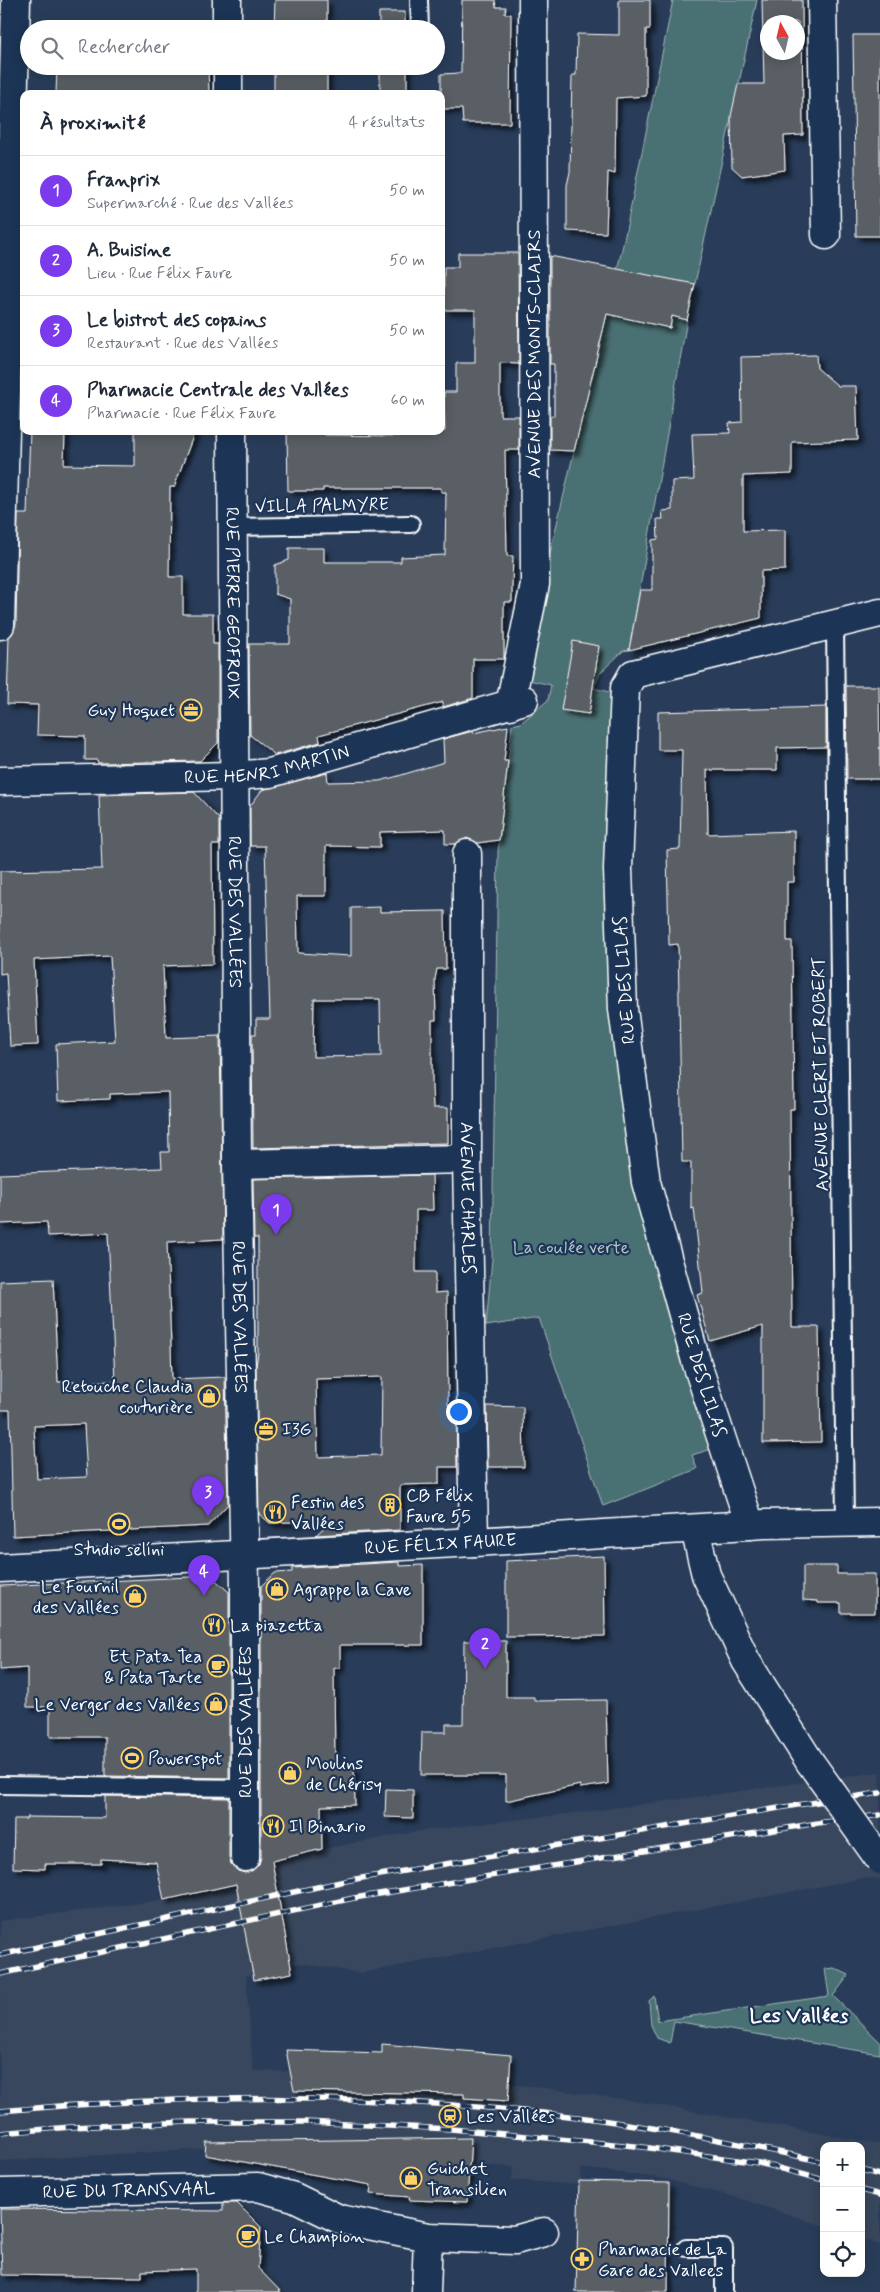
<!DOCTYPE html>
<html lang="fr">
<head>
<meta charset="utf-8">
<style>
  body { margin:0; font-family:Mynerve,sans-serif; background:#f6f6f7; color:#1f2937 }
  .controls { position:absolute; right:15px; bottom:15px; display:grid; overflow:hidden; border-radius:10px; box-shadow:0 2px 12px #0003 }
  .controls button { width:45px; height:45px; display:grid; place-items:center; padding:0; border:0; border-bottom:1px solid #e0e1e3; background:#fff; color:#1f2937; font:25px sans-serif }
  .compass { position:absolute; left:760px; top:15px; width:45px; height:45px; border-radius:50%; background:#fff; box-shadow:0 2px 12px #0003; rotate:352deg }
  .you { position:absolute; left:458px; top:1411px; width:18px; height:18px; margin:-12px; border:4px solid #fff; border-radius:50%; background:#1a73e8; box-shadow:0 0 0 8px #1a73e833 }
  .badge { display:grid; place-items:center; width:32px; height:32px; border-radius:50%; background:#7c3aed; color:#fff; font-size:16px; font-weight:700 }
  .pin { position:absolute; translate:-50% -41px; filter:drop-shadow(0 1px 2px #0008) }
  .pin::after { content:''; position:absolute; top:26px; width:18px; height:15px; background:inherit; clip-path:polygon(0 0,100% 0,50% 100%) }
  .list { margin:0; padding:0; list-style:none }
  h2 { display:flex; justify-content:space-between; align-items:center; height:65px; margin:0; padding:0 20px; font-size:21px }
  h2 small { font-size:16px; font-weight:400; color:#747a83 }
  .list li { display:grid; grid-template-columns:32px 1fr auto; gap:15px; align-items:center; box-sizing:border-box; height:70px; padding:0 20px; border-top:1px solid #e0e1e3 }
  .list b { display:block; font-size:19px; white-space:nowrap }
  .list p { margin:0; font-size:16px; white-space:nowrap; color:#747a83 }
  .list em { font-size:16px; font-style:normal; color:#747a83 }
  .icon { flex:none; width:28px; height:28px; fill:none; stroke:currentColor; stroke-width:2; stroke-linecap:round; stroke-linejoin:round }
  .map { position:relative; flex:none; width:880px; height:2292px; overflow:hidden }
  .search { position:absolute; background:#fff; box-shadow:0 2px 12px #0003; left:20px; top:20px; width:425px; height:55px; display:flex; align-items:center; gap:12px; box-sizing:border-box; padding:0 18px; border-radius:28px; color:#747a83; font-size:19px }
  .panel { position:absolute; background:#fff; box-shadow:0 2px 12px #0003; left:20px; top:90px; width:425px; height:345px; border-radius:10px }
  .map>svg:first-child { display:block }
  .built { fill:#38475d }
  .green { fill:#4a7073; stroke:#a4b8b9 }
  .building { fill:#5a5f65; stroke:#fff; fill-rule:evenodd; filter:url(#shadow) }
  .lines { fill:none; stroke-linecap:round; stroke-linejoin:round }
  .lane-casing { stroke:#fff; stroke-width:20 }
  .street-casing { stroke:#fff; stroke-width:31 }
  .lane { stroke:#1d3557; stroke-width:16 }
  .street { stroke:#1d3557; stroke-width:28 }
  .rail-casing { stroke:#fff; stroke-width:5.5 }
  .rail { stroke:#1d3557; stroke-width:4; stroke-dasharray:11; stroke-linecap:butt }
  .street-bridge-casing { stroke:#fff; stroke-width:31; stroke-linecap:butt }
  .street-bridge { stroke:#1d3557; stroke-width:28 }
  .labels { text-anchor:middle; stroke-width:4.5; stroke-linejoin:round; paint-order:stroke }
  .street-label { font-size:18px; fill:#fff; stroke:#1d3557 }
  .poi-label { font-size:18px; fill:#fff; stroke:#1d3557; text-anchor:start }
  .park-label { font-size:18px; fill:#b7c6c7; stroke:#1d3557 }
  .quarter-label { font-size:20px; font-weight:bold; fill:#fff; stroke:#1d3557 }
</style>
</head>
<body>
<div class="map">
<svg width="880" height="2292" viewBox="0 0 880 2292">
  <defs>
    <filter id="shadow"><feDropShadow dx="4.5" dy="4.5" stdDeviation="2.5" flood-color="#0009"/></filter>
  </defs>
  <rect width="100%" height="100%" fill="#293d5a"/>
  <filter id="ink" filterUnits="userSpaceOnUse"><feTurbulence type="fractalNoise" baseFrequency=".02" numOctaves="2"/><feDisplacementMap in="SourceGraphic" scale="10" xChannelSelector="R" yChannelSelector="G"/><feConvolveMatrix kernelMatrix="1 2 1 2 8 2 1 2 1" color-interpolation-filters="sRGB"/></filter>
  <g filter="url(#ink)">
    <!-- built -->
    <polygon class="built" points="880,1772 880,1879 864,1878 361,1973 300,1963 246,1976 253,2071 379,2073 530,2086 634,2101 880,2144 880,2245 861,2238 861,2146 824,2146 824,2226 735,2197 661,2178 581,2168 580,2185 512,2180 513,2167 469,2164 448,2202 409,2200 409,2197 404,2197 372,2168 222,2148 0,2161 0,1921 164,1900 220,1888 236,1884 268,1861 322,1849 420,1831 600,1810"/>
    <!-- green -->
    <g class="green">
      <polygon points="673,0 757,0 687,320 629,650 623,651 600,673 594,688 616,694 610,957 715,1448 692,1455 697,1469 603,1506 539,1318 486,1326 492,1259 498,852 512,725 521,723 548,700 551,685 529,680 545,574 623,245"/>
      <polygon points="834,1968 849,1975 833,1996 880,2042 880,2054 674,2021 670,2043 657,2038 651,2025 649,2001 654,1996 658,2021 829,1996 825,1969"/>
    </g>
    <!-- building -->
    <g class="building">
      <polygon points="275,0 327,0 327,29 274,29"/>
      <polygon points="462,0 495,0 496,7 506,7 505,14 511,14 510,123 463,123 462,109 441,109 441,74 461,73"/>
      <polygon points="619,0 650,0 650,29 646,29 646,96 616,98 615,174 608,172 606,233 567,231 567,185 570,172 572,75 576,75 577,34 619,35"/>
      <path d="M762,0h40l1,135 -19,1 1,34 -43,6 -10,-9 -1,-51 7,-32h26zM768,22h30v30h-30z"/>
      <polygon points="379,12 405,12 405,27 407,29 379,29"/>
      <polygon points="853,35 880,35 880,236 856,236"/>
      <polygon points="57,66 208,66 209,94 56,94"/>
      <rect x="274" y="66" width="53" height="28"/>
      <rect x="380" y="66" width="27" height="28"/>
      <polygon points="458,253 518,253 519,364 500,363 500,416 519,416 519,450 505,450 507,556 513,556 512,584 512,602 504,602 504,659 473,659 473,698 443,707 443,702 319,735 320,742 275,755 250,735 249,644 290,644 290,599 275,594 275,565 289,560 289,548 324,548 324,562 401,562 401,557 445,555 446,492 441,492 441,488 323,488 323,491 288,491 287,431 325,431 325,435 401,436 401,431 445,431 444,392 456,392 456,363 475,363 475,310 444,310 444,267 458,267"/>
      <polygon points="550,256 695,284 687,320 672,316 670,328 607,314 574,451 550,450 550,416 554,416 554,364 550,364"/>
      <polygon points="816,355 817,368 838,386 856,386 858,440 792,442 792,474 743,476 743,531 785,530 785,570 761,571 761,618 629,650 640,590 652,590 652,540 658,539 657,519 663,519 662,511 672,510 672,481 694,480 692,434 730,433 729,423 742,422 741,357"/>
      <polygon points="30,431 65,431 64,465 135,466 135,431 195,431 174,487 170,487 169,577 183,577 183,614 213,614 213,644 218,644 218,743 200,761 98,763 97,760 85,760 85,736 37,735 38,705 7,704 9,637 16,625 18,514 27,514"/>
      <polygon points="573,641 599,646 589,714 561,710"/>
      <polygon points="846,686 879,686 880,779 847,779"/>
      <polygon points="826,707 826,747 777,748 777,770 707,770 708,834 794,831 794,882 787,882 787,941 792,941 794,1109 790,1109 792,1327 819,1327 821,1442 763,1443 763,1326 710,1341 697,1295 703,1293 694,1208 691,1209 691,1162 682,1162 678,944 669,945 667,850 680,849 682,750 658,750 658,712"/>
      <path d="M508,726l-4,35h4l-9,79 -22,3 -10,-5 -11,6h-11v-14l-65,2v15l-54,-1v50h-29l1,57 53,3v-48l29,-1v5l65,-1 1,58h-9l-2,10 1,41h-4v67l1,21h15v35l-195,5 -1,-114h4v-15h14l-5,-173h-15v-40l12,-16 65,-17 1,9 51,-1 16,-4 49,-15 -1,-23 30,-8v2zM314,999h66l1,57 -68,1z"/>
      <path d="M194,792l25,27v26h-7l1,119 -50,2 3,72 54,-2 3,203 -56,3 4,104 1,33 53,-2 3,127 -20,22 -195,10 -3,-126h-10v-129l53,-2 5,103 57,-1 -7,-148 -60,3 -1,-14 -47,2v-50l162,-6 -1,-16h8l-1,-60 -58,2v5l-52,2 -2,-57 59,-3 -5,-85 -76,4 4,85 -28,1 -4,-73 -6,1v-103l102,-2 -3,-74zM84,1424l3,53 -50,2 -3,-53z"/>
      <path d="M432,1175l1,35h-17v62h19v21l12,-1 1,113 8,1 1,61h-18v17l-39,1v45l-84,5 16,-15 -62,3 -11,-9 -3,-148 2,-13v-115h-4l-1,-59zM382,1377l-1,78 -63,2 -2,-78z"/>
      <polygon points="487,1406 523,1407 524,1467 488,1467"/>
      <polygon points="604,1556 605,1636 506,1637 506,1561"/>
      <polygon points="399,1562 399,1566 423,1565 423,1645 340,1645 340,1668 334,1668 335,1767 354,1767 355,1805 321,1806 322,1849 272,1861 292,1973 254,1980 236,1884 164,1900 156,1862 101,1859 101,1864 45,1864 45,1869 13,1868 14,1819 26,1819 27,1817 105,1818 105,1796 229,1798 229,1857 231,1864 238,1871 245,1873 253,1870 259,1864 261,1857 261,1586 275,1573 292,1572 292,1568"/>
      <polygon points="803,1566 837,1566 837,1574 875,1574 875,1613 841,1613 841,1603 818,1603 818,1601 803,1600"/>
      <polygon points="211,1576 229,1592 229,1778 105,1776 105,1737 50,1737 50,1707 27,1707 27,1668 0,1670 0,1586"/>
      <polygon points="464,1641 506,1641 506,1697 534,1697 534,1701 606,1700 608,1784 580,1788 580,1785 506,1801 506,1775 421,1775 422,1732 446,1732 446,1724 463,1724"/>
      <polygon points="386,1789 413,1790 413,1818 385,1817"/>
      <polygon points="382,2044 511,2055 508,2101 464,2098 464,2094 294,2091 286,2050 382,2053"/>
      <polygon points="471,2138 467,2202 409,2200 410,2197 370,2194 371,2185 205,2155 206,2142"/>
      <polygon points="579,2181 669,2183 668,2292 576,2292"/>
      <polygon points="223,2203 237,2203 261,2227 258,2268 281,2292 196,2292 196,2269 142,2271 142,2277 2,2275 0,2209 223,2211"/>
    </g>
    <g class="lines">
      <!-- lane casing -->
      <g class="lane-casing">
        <g id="lane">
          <polyline points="419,0 420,29"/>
          <polyline points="233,527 411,524"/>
          <polyline points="835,625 845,1523"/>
          <polyline points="0,1785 245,1788"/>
          <polyline points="686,2248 724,2248 724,2292"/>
        </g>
      </g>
      <!-- street casing -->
      <g class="street-casing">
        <g id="street">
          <polyline points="227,0 227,29"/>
          <polyline points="822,0 826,235"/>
          <polyline points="228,66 228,94"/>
          <path id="s1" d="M232,431l5,733 8,421v272"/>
          <polyline points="0,625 16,0"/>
          <polyline points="510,705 535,584 533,0"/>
          <path id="s2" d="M0,781l234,-5 36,-3 254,-73"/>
          <path id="s3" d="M467,854v305l7,383"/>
          <polyline points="237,1164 467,1159"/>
          <polyline points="750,1525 696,1361 646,1182 623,1009 618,869 625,688 633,674 880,613"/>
          <polyline points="695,1529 706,1575 746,1661 810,1762"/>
          <path id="s4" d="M0,1568l474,-26 291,-18 115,-2"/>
          <path id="s5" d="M0,2193l258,-6 36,10 45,22 89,18 87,3 29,-8"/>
          <polyline points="426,2292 428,2237"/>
        </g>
      </g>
      <!-- lane -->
      <use href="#lane" class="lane"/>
      <!-- street -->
      <use href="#street" class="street"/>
      <!-- rail casing -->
      <g class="rail-casing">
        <g id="rail">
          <polyline points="0,1955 350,1880 797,1805 880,1793"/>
          <polyline points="0,1974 354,1898 824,1822 880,1815"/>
          <path d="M0,2111c197,-18 398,-17 594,8 78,11 154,26 230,43"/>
          <polyline points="0,2133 71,2127 190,2122 305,2122 451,2129 635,2146 759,2163 824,2180"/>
          <polyline points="861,2170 880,2175"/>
          <polyline points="861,2190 880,2195"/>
        </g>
      </g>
      <!-- rail -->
      <use href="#rail" class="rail"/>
      <!-- street-bridge casing -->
      <g class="street-bridge-casing">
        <polyline id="street-bridge" points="810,1762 880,1860"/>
      </g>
      <!-- street-bridge -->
      <use href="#street-bridge" class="street-bridge"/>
    </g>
  </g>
  <!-- icons -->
  <defs>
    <g id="office-ring" transform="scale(1.125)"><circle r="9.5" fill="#1d3557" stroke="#ffd166" stroke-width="1.5"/><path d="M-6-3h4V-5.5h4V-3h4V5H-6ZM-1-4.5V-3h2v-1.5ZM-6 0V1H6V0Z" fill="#ffd166"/></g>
    <g id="shop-ring" transform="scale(1.125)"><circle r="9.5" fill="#1d3557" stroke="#ffd166" stroke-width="1.5"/><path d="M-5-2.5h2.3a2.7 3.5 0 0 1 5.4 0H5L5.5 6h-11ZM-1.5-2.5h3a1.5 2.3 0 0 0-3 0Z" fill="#ffd166"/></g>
    <g id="building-ring" transform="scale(1.125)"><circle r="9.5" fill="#1d3557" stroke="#ffd166" stroke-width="1.5"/><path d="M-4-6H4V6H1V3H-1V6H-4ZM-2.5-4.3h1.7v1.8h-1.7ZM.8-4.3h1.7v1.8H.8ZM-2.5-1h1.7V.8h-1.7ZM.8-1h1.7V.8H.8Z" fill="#ffd166"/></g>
    <g id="restaurant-ring" transform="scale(1.125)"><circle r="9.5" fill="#1d3557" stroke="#ffd166" stroke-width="1.5"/><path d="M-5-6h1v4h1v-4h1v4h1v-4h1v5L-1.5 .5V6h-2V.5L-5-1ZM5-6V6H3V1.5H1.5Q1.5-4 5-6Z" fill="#ffd166"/></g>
    <g id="stadium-ring" transform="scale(1.125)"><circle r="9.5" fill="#1d3557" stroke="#ffd166" stroke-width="1.5"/><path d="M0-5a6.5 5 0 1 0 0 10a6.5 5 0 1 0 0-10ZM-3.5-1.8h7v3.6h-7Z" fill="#ffd166"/></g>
    <g id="cafe-ring" transform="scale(1.125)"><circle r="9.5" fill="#1d3557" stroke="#ffd166" stroke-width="1.5"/><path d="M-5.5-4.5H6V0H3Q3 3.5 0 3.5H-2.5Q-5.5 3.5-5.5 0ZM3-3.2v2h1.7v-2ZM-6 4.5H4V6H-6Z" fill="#ffd166"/></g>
    <g id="station-ring" transform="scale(1.125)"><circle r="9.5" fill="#1d3557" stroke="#ffd166" stroke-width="1.5"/><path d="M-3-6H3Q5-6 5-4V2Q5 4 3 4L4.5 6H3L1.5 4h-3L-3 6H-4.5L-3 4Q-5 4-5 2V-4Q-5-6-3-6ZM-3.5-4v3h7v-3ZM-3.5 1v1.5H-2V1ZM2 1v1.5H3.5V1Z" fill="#ffd166"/></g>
    <g id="pharmacy-ring" transform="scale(1.125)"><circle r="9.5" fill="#1d3557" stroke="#ffd166" stroke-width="1.5"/><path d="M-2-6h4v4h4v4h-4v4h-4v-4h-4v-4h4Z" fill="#ffd166"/></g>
  </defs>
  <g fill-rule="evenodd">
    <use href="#office-ring" x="191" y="710"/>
    <use href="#shop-ring" x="209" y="1396"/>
    <use href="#office-ring" x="266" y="1429"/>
    <use href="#building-ring" x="390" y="1505"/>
    <use href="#restaurant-ring" x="275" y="1512"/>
    <use href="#stadium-ring" x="119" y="1524"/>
    <use href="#shop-ring" x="277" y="1589"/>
    <use href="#shop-ring" x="135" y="1596"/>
    <use href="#restaurant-ring" x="214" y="1625"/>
    <use href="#cafe-ring" x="218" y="1666"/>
    <use href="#shop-ring" x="216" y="1704"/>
    <use href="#stadium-ring" x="132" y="1758"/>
    <use href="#shop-ring" x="290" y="1773"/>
    <use href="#restaurant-ring" x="273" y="1826"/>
    <use href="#station-ring" x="450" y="2116"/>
    <use href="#shop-ring" x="411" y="2178"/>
    <use href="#cafe-ring" x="248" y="2236"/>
    <use href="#pharmacy-ring" x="582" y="2259"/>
  </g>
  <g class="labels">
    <!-- street labels -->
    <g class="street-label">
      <text transform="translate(534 354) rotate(-90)" y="6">AVENUE DES MONTS-CLAIRS</text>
      <text transform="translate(322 505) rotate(-1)" y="6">VILLA PALMYRE</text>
      <text dy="6" stroke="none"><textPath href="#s1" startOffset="172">RUE PIERRE GEOFROIX</textPath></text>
      <text dy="6" stroke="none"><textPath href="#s2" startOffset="268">RUE HENRI MARTIN</textPath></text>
      <text dy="6" stroke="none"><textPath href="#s1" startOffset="481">RUE DES VALLÉES</textPath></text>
      <text transform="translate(624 980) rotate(-94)" y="6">RUE DES LILAS</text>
      <text transform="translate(820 1074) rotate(-91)" y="6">AVENUE CLERT ET ROBERT</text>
      <text dy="6" stroke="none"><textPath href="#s3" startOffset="344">AVENUE CHARLES</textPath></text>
      <text dy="6" stroke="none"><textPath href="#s1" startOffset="886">RUE DES VALLÉES</textPath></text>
      <text transform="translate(702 1375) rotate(73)" y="6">RUE DES LILAS</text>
      <text dy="6" stroke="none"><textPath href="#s4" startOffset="441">RUE FÉLIX FAURE</textPath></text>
      <text transform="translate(245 1722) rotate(-90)" y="6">RUE DES VALLÉES</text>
      <text dy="6" stroke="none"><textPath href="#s5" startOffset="129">RUE DU TRANSVAAL</textPath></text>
    </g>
    <!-- poi labels -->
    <g class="poi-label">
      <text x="175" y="716" text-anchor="end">Guy Hoquet</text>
      <text x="193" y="1392" text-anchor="end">Retouche Claudia<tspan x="193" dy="21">couturière</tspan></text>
      <text x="282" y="1435">I3G</text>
      <text x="406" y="1501">CB Félix<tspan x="406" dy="21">Faure 55</tspan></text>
      <text x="291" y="1508">Festin des<tspan x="291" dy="21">Vallées</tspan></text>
      <text x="119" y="1555" text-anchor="middle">Studio selíni</text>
      <text x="119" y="1592" text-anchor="end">Le Fournil<tspan x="119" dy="21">des Vallées</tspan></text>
      <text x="293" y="1595">Agrappe la Cave</text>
      <text x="230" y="1631">La piazetta</text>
      <text x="202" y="1662" text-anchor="end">Et Pata Tea<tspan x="202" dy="21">&amp; Pata Tarte</tspan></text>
      <text x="200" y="1710" text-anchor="end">Le Verger des Vallées</text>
      <text x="148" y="1764">Powerspot</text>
      <text x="306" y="1769">Moulins<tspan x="306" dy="21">de Chérisy</tspan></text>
      <text x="289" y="1832">Il Binario</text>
      <text x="466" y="2122">Les Vallées</text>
      <text x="427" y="2174">Guichet<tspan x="427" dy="21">Transilien</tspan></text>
      <text x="264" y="2242">Le Champion</text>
      <text x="598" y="2255">Pharmacie de La<tspan x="598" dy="21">Gare des Vallees</tspan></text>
    </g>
    <!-- park labels -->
    <g class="park-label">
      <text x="571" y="1253">La coulée verte</text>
    </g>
    <!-- quarter labels -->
    <g class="quarter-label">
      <text x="799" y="2022">Les Vallées</text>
    </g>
  </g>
</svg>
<div class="controls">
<button>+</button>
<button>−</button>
<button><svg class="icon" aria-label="locate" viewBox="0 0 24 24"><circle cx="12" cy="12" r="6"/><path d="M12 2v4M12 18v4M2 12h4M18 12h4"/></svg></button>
</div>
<svg class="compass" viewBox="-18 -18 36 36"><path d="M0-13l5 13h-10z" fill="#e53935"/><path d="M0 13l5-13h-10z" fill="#747a83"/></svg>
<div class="you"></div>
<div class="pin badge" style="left:276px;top:1235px">1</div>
<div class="pin badge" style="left:485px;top:1669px">2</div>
<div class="pin badge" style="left:208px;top:1517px">3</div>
<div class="pin badge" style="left:204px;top:1596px">4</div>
<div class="search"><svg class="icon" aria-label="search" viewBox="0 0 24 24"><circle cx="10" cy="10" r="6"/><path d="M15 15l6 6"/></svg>Rechercher</div>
<section class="panel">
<h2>À proximité<small>4 résultats</small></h2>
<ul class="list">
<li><span class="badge">1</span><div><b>Franprix</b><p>Supermarché · Rue des Vallées</p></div><em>50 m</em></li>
<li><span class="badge">2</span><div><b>A. Buisine</b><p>Lieu · Rue Félix Faure</p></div><em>50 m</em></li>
<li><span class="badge">3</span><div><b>Le bistrot des copains</b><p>Restaurant · Rue des Vallées</p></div><em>50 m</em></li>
<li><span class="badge">4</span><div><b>Pharmacie Centrale des Vallées</b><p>Pharmacie · Rue Félix Faure</p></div><em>60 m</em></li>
</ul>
</section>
</div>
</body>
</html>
